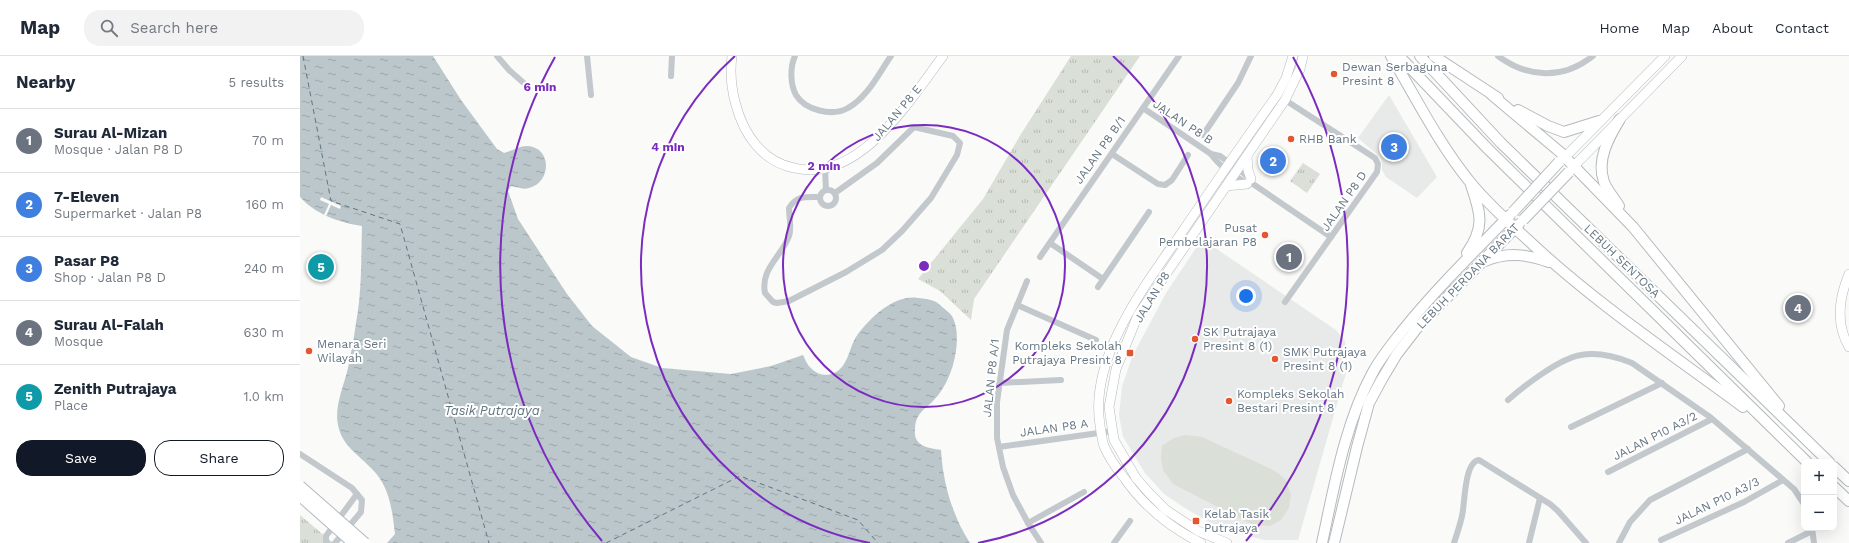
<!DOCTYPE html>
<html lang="en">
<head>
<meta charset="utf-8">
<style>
  body { margin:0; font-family:"Work Sans",sans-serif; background:#f2f2f3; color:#1f2937 }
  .controls { position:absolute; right:12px; bottom:12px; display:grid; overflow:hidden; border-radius:8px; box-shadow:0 4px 16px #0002 }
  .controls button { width:36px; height:36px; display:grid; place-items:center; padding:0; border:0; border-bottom:1px solid #e0e1e3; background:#fff; color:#1f2937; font:20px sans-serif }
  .you { position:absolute; left:946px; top:240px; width:14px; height:14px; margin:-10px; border:3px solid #fff; border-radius:50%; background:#1a73e8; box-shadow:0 0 0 6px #1a73e833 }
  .badge { display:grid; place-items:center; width:26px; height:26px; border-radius:50%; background:#111827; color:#fff; font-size:13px; font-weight:700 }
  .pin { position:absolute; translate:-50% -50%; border:2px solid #fff; box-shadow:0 1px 4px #0006 }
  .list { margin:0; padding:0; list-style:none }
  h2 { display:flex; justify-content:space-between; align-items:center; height:52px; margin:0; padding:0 16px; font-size:17px }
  h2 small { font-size:13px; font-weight:400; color:#747a83 }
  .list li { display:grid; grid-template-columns:26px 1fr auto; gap:12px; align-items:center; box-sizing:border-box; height:64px; padding:0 16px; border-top:1px solid #e0e1e3 }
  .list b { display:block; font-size:15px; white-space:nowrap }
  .list p { margin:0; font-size:13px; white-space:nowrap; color:#747a83 }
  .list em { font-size:13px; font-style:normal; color:#747a83 }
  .actions { display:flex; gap:8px; padding:12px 16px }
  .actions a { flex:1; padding:9px 0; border:1px solid #111827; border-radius:16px; text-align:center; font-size:14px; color:#111827 }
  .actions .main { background:#111827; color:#fff }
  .icon { flex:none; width:22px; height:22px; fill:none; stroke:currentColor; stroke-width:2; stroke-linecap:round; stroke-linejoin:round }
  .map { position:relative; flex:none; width:1549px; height:487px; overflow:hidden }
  header { display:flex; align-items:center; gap:24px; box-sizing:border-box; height:56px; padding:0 20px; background:#fff; border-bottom:1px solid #e0e1e3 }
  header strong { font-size:19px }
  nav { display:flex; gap:22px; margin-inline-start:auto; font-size:14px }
  .search { width:280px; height:36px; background:#f2f2f3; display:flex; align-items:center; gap:10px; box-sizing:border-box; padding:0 14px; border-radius:16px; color:#747a83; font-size:15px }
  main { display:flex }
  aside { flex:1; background:#fff }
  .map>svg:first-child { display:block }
  .built { fill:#e8e9e9 }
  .grass { fill:url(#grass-tufts) }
  .garden { fill:#dadfd7 }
  .water { fill:url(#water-ripples) }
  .pier { fill:#fafaf8 }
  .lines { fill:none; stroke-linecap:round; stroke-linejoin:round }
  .ferry { stroke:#60757c; stroke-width:1; stroke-dasharray:5 4; stroke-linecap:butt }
  .secondary-casing { stroke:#b3babf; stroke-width:10 }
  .primary-casing { stroke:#b5babe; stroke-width:12 }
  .street { stroke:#c3c8cc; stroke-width:6 }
  .secondary { stroke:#fff; stroke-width:9 }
  .primary { stroke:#fff; stroke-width:10 }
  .primary-bridge-casing { stroke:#b5babe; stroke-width:12; stroke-linecap:butt }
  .primary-bridge { stroke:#fff; stroke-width:10 }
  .ring { fill:none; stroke:#7b2cbf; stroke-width:2 }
  .poi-dot { fill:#e4572e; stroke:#fff; stroke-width:1.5 }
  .labels { text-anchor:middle; stroke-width:4; stroke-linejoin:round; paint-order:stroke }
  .poi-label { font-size:12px; fill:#657683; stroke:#fff; text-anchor:start }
  .street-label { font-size:12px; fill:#657683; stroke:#fff }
  .water-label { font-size:13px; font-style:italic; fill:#60757c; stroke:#fff }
  .centre { fill:#7b2cbf; stroke:#fff; stroke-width:2 }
  .ring-label { font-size:12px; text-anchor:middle; font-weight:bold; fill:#7b2cbf; stroke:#fff; stroke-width:4; stroke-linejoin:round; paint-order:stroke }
</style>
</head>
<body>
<header>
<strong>Map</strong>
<div class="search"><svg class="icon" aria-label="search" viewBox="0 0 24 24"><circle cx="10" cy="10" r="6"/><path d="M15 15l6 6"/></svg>Search here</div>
<nav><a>Home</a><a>Map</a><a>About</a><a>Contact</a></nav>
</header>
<main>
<aside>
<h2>Nearby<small>5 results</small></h2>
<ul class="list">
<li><span class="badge" style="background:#6b7280">1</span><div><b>Surau Al-Mizan</b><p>Mosque · Jalan P8 D</p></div><em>70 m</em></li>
<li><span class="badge" style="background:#3f7fe0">2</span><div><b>7-Eleven</b><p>Supermarket · Jalan P8</p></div><em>160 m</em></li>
<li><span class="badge" style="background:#3f7fe0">3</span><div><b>Pasar P8</b><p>Shop · Jalan P8 D</p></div><em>240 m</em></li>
<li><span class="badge" style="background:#6b7280">4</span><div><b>Surau Al-Falah</b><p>Mosque</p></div><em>630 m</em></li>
<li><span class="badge" style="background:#0f9aa8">5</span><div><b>Zenith Putrajaya</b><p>Place</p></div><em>1.0 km</em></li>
</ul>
<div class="actions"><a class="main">Save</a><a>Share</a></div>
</aside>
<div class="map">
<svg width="1549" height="487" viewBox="0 0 1549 487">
  <defs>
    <pattern id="grass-tufts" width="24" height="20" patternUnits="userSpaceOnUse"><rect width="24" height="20" fill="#dadfd7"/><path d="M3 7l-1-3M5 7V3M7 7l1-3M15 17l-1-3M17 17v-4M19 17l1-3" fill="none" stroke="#b4b9b4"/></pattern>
    <pattern id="water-ripples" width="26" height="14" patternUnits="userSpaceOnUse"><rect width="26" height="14" fill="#bbc7cb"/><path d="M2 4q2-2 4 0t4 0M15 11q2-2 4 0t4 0" fill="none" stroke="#9ca6aa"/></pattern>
  </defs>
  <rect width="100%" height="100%" fill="#fafaf8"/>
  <!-- built -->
  <g class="built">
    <polygon points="1089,39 1137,121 1117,142 1086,121 1082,114 1082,106 1079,100 1058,82"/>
    <polygon points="902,183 1036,274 1045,285 1047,298 1046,317 998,484 965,484 943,479 911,467 888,454 864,438 845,417 823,381 819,359 822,330 833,299 866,237"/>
  </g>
  <!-- grass -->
  <g class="grass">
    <polygon points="771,0 840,0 674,243 671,264 640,235 618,223 683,143 721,78"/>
    <polygon points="1003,107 1020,118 1007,137 990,125"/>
    <polygon points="0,459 33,487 0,487"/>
  </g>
  <!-- garden -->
  <polygon class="garden" points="885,379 902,381 975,415 986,424 991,439 989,452 981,464 970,470 953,469 873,428 863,414 861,402 862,390 874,382"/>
  <!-- water -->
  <path class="water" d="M0,0h133l28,44 36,49 7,4c8,-2 15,-7 23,-7 25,1 25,36 2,42 -6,2 -12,-1 -18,-2l-3,5 10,28 49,75 25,32 39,31 31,11 69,6 40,-8 32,-11c2,4 4,10 8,13 10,11 26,8 33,-4 6,-9 7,-21 14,-30 13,-17 37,-40 60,-36 8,1 16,1 22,7 4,4 11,8 13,13 9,19 1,53 -10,70 -3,5 -7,10 -11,14 -4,4 -10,8 -13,13 -3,4 -4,9 -4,14 -2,17 12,19 26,21 2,33 11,65 29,93h-583l8,-9c-3,-24 -5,-47 -23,-65 -13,-14 -30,-23 -34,-44 -4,-19 6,-39 10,-57 3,-15 6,-30 8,-45 6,-31 5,-64 6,-97 -22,-3 -47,-12 -62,-29z"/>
  <!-- pier -->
  <polygon class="pier" points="21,141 41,150 40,153 31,149 26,160 24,159 29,148 20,144"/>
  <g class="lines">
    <!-- ferry -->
    <g class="ferry">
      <polyline points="3,0 31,145 100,168 189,487"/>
      <polyline points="306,487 440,420 558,464 578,487"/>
    </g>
    <!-- secondary casing -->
    <g class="secondary-casing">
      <g id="secondary">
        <path d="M432,0c-4,29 5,67 24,89 10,12 23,20 38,23 65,16 116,-68 149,-112"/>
        <polyline points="947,100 948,114 951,123"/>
        <polyline points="1265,101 1365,0"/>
        <polyline points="1274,110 1382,0"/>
        <polyline points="926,130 947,128"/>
        <path d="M1549,218c-10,24 -14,49 0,73"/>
        <path d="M901,487c-30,-15 -57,-37 -76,-64 -8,-10 -16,-21 -21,-33 -2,-6 -3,-14 -4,-21 -11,-67 44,-138 80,-190 32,-47 64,-94 97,-140l9,-17 7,-22"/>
        <polyline points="927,487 898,475 866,454 850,438 836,422 814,384 809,351 816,313 838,259 985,44 1000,13 1003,0"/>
      </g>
    </g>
    <!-- primary casing -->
    <g class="primary-casing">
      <g id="primary">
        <path d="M1091,0c25,42 48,88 79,126 17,21 38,40 58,58 66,62 142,113 215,167"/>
        <polyline points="1099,0 1188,93 1507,406"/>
        <polyline points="1120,0 1201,87 1529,406"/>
        <polyline points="1134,0 1198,42"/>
        <polyline points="1192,39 1260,96 1333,171 1479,350"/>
        <polyline points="1218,54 1248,70 1264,76 1299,65"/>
        <path d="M1319,150c-5,-8 -12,-16 -15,-24 -8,-22 5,-45 16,-63"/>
        <path d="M1167,197c18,-26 14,-39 4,-68"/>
        <path d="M1185,205c22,-9 42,-7 64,1"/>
        <polyline points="1534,411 1549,425"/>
        <polyline points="1534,431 1549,445"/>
        <path d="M1022,487c12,-56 23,-120 51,-171 8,-15 19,-28 30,-42 33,-41 70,-77 107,-115"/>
        <polyline points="1034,487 1057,391 1069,347 1082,323 1097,298 1117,272 1219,168"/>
      </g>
    </g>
    <!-- street -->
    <g class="street">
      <polyline points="197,0 209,14 226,29"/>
      <polyline points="287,0 291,39"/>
      <path d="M495,0c-5,11 -5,28 1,39 9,15 36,22 52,13 19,-10 31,-35 43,-52"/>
      <path d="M1198,0c30,22 65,24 95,0"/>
      <polyline points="371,20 372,0"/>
      <polyline points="985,44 1075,102 1078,108 1077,116 985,246"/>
      <polyline points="843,52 911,98 920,100 950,122"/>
      <polyline points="903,79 938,27 951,0"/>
      <polyline points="812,98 858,128 865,129 872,124 888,99"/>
      <path d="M911,98c7,11 30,29 42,30l78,53"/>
      <polyline points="525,112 526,134"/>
      <circle cx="528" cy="142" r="8"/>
      <path d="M520,141c-14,0 -23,-2 -31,11 0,9 3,20 0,28 -7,20 -29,33 -24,57l8,9 4,1 12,-2 57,-29 36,-22 20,-19 29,-33 26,-43 3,-12 -7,-7 -39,-9 -37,36 -42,30"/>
      <polyline points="750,187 803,223"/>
      <polyline points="740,201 879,0"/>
      <polyline points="727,225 707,274 697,346 697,382 703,411 713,439 728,467 741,487"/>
      <polyline points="798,231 849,156"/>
      <polyline points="717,249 796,284"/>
      <polyline points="699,327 761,324"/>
      <path d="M1208,344c16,-14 52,-42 73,-45 17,-3 36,2 51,8l78,54 84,72 10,15"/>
      <polyline points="1271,371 1362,327"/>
      <polyline points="699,391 813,375"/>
      <polyline points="0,398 52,432 62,444 61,456 35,487"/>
      <polyline points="1308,416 1412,363"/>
      <polyline points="728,467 784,436"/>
      <polyline points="1512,472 1514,487"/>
      <polyline points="1361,484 1444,446 1483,424"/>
      <polyline points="26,487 26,480 57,438"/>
      <polyline points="814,487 830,465"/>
      <path d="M1154,487c3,-9 6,-18 8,-27 3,-12 2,-54 17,-56l71,44 8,7 28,32"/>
      <polyline points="1229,487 1240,442"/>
      <polyline points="1319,487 1330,466 1350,444 1448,393"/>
      <polyline points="1488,487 1512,475"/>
    </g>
    <!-- secondary -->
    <use href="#secondary" class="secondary"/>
    <!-- primary -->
    <use href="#primary" class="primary"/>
    <!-- primary-bridge casing -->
    <g class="primary-bridge-casing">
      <g id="primary-bridge">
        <polyline points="1213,156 1259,106"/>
        <polyline points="1223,164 1269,116"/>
        <polyline points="0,430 65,487"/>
        <polyline points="0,440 53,487"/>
      </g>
    </g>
    <!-- primary-bridge -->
    <use href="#primary-bridge" class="primary-bridge"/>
  </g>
  <!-- distance rings -->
  <g class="ring">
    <circle cx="624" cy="210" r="141"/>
    <path d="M570 487A282 282 0 0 1 435 0M813 0A282 282 0 0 1 678 487"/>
    <path d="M302 485A424 424 0 0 1 255 1M993 1A424 424 0 0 1 946 485"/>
  </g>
  <!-- markers -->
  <g class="poi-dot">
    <circle cx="1034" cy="18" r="4"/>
    <circle cx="991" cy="83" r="4"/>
    <circle cx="965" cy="179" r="4"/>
    <circle cx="895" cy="283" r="4"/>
    <circle cx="9" cy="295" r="4"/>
    <rect x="826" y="293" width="8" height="8" rx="2"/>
    <circle cx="975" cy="303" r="4"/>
    <circle cx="929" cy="345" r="4"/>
    <rect x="892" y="461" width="8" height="8" rx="2"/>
  </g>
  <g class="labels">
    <!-- poi labels -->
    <g class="poi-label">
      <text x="1042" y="15">Dewan Serbaguna<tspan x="1042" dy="14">Presint 8</tspan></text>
      <text x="999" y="87">RHB Bank</text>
      <text x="957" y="176" text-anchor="end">Pusat<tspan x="957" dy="14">Pembelajaran P8</tspan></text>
      <text x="903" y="280">SK Putrajaya<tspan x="903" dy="14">Presint 8 (1)</tspan></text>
      <text x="17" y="292">Menara Seri<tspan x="17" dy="14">Wilayah</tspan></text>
      <text x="822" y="294" text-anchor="end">Kompleks Sekolah<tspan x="822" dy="14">Putrajaya Presint 8</tspan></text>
      <text x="983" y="300">SMK Putrajaya<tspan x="983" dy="14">Presint 8 (1)</tspan></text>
      <text x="937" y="342">Kompleks Sekolah<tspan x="937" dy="14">Bestari Presint 8</tspan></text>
      <text x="904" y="462">Kelab Tasik<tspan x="904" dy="14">Putrajaya</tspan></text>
    </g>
    <!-- street labels -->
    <g class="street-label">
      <text transform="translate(597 57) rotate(-50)" y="4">JALAN P8 E</text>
      <text transform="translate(883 66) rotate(34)" y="4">JALAN P8 B</text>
      <text transform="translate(800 94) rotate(-55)" y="4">JALAN P8 B/1</text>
      <text transform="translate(1044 145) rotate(-55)" y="4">JALAN P8 D</text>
      <text transform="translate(1322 205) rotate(44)" y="4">LEBUH SENTOSA</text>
      <text transform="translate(1168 220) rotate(-46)" y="4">LEBUH PERDANA BARAT</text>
      <text transform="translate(852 241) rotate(-59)" y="4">JALAN P8</text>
      <text transform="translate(691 322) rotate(-84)" y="4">JALAN P8 A/1</text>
      <text transform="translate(754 372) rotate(-8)" y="4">JALAN P8 A</text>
      <text transform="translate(1355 380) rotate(-27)" y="4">JALAN P10 A3/2</text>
      <text transform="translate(1417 445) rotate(-26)" y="4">JALAN P10 A3/3</text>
    </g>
    <!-- water labels -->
    <g class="water-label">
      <text x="192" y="359">Tasik Putrajaya</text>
    </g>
  </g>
  <circle cx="624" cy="210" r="6" class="centre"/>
  <g class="ring-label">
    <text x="240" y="35">6 min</text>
    <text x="368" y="95">4 min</text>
    <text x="524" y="114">2 min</text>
  </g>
</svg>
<div class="controls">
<button>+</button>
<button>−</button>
</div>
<div class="you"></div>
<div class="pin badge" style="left:989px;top:201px;background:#6b7280">1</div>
<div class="pin badge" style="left:973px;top:105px;background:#3f7fe0">2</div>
<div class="pin badge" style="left:1094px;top:91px;background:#3f7fe0">3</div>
<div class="pin badge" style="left:1498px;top:252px;background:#6b7280">4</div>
<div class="pin badge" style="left:21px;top:211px;background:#0f9aa8">5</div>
</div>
</main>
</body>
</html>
